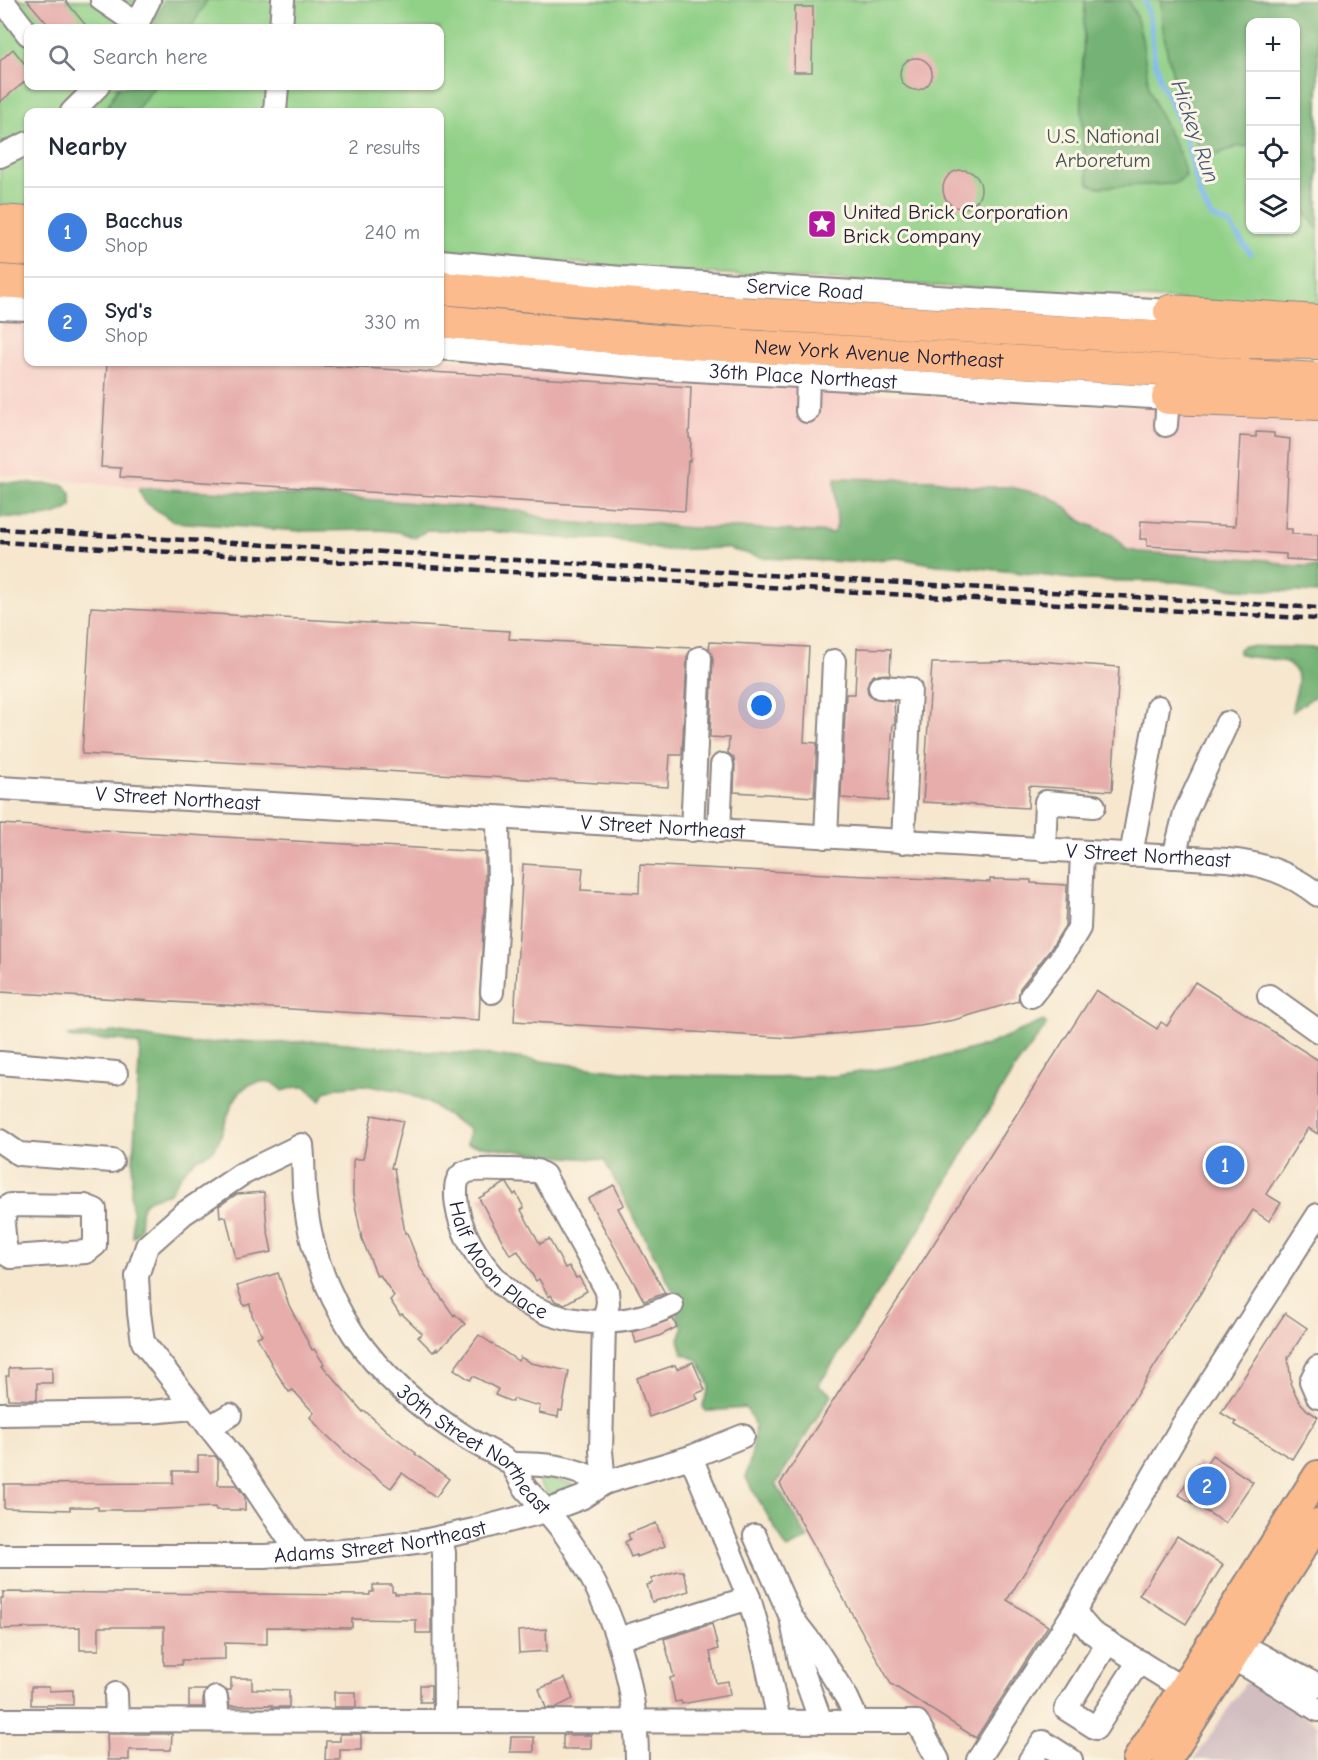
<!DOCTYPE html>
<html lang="en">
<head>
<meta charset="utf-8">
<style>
  body { margin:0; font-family:"Comic Neue",sans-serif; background:#f6f6f7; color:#1f2937 }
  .controls { position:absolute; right:18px; top:18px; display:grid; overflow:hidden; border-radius:12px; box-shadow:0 2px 4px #0004 }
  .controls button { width:54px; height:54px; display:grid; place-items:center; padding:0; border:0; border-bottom:2px solid #e0e1e3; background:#fff; color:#1f2937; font:30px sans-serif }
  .you { position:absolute; left:762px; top:706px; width:21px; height:21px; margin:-15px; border:4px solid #fff; border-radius:50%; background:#1a73e8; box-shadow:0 0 0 9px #1a73e833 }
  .badge { display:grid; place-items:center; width:39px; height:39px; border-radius:50%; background:#d93025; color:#fff; font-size:20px; font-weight:700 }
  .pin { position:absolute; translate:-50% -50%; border:3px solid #fff; box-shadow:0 2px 6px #0006 }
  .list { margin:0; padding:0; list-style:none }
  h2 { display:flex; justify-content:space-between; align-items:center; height:78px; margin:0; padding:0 24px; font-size:26px }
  h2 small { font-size:20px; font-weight:400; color:#747a83 }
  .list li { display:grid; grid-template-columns:39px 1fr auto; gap:18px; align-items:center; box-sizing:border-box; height:90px; padding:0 24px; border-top:2px solid #e0e1e3 }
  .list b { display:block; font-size:22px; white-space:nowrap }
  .list p { margin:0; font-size:20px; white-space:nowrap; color:#747a83 }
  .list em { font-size:20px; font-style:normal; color:#747a83 }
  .icon { flex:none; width:33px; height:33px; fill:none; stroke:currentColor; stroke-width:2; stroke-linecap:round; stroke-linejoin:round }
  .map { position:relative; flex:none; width:1318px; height:1760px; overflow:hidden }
  .search { position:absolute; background:#fff; box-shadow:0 2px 4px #0004; left:24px; top:24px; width:420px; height:66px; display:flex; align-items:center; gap:15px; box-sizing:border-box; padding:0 21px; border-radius:12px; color:#747a83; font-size:22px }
  .panel { position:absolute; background:#fff; box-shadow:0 2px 4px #0004; left:24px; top:108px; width:420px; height:258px; border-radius:12px }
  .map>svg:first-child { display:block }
  .built { fill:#f7d0c9 }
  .industrial { fill:#d2bec1 }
  .green { fill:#90d087; stroke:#597961; stroke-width:1.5; fill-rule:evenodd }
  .forest { fill:#74b274; stroke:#4b6a58; stroke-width:1.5 }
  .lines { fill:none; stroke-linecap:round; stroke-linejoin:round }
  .stream { stroke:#7eb6ee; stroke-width:5 }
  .building { fill:#e6adab }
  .minor-casing { stroke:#8c8484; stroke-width:26 }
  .major-casing { stroke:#8c8484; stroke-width:32 }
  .highway-casing { stroke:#8c8484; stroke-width:34 }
  .minor { stroke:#fff; stroke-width:22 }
  .major { stroke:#fbbb8c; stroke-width:28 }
  .highway { stroke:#fbbb8c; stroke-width:32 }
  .rail { stroke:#22223b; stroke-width:4.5; stroke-dasharray:9 4.5; stroke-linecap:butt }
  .labels { text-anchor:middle; stroke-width:6; stroke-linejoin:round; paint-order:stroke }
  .park-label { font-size:21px; fill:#435652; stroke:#fcf5e5 }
  .poi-label { font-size:21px; fill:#22223b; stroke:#fcf5e5; text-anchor:start }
  .street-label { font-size:21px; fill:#22223b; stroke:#fcf5e5 }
  .water-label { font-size:22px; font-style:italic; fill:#42567a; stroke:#fcf5e5 }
</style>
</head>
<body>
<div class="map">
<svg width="1318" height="1760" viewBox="0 0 1318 1760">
  <rect width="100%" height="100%" fill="#fcf5e5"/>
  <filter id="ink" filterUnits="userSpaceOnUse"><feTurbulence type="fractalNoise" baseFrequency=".0167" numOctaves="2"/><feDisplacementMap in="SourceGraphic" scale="12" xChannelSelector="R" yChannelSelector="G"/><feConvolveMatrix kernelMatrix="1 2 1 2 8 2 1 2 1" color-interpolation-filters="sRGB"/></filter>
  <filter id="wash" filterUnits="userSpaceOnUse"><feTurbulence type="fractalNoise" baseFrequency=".008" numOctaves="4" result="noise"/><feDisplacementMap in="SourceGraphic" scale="24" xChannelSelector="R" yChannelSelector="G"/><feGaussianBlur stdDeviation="1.35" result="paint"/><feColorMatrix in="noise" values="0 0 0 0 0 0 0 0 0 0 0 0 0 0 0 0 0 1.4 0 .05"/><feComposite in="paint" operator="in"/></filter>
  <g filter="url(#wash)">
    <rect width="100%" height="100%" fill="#f6e7ce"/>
    <!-- built -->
    <polygon class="built" points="0,322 28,325 28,362 440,362 440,358 617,376 920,396 1318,416 1318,567 1284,565 1268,560 1138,552 1124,549 1121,542 1112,535 1081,521 1059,502 1010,487 973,487 935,480 835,478 837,526 833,533 746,528 686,528 649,523 613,525 573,523 553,521 520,511 336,497 142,488 0,475"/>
    <!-- industrial -->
    <polygon class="industrial" points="1246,1682 1318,1724 1318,1760 1194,1760"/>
    <!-- green -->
    <g class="green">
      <path d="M0,0h1318v308l-679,-39 -199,-18v-139h-412v99l-28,-2zM1250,22h46v208h-46zM28,28h412v58h-412z"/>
      <polygon points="544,1477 570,1483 574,1489 554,1497 550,1496 539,1483"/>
    </g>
    <!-- forest -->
    <g class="forest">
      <polygon points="166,0 207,0 191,28 150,28"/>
      <path d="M1085,0h43l8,15 6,24 7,49 7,19 24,48 6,21 -12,8 -77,3 -8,-3c-13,-60 -5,-123 -4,-184z"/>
      <path d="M1161,0h157v229l-22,-28v-179h-46v124l-14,1 -33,13c-19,-51 -42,-105 -42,-160z"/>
      <polygon points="119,86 155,86 135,112 104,112"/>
      <polygon points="835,478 935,480 973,487 1010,487 1045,495 1059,502 1081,521 1112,535 1121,542 1125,549 1138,552 1268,560 1284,565 1318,567 1318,593 1236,589 1177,582 1080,580 980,568 937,565 898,558 850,562 764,558 725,548 661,550 613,539 572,539 487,531 427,530 415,538 400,532 380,530 301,531 174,522 145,502 139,491 139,488 142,488 336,497 520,511 553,521 573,523 613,525 649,523 686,528 746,528 833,533 837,526"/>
      <path d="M0,482l64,3 7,8v14c-18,14 -49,10 -71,10z"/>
      <path d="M1243,646l75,2v46l-26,18c0,-10 5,-19 6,-29 1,-29 -36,-23 -54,-27l-5,-3v-4z"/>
      <path d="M1043,1021l3,2v3l-31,42 -36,58 -61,106 -100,154 14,8 -56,90 32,55 -21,10 -41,-71c4,-21 17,-54 -1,-70l-35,3h-4l-3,-4c0,-7 5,-12 6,-19 1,-8 -8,-21 -11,-28l-15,-6 -4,-15 4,-11 -6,-13 -3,-22 -70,-133 -49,-4 -88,-12 2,-15 -41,-26 -29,-13 -37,-5 -21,2 -16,5 -4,9 -15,-14h-10l-13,4c-8,-8 -12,-10 -24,-9 -30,3 -31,45 -44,66 -5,6 -13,7 -20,12 -12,10 -18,20 -25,33 -6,2 -18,4 -23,8 -12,9 0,28 -14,36l-2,-45 9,-144 -1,-3 -18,-5 -45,-1 -9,-3 48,-4 77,12 48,-3 33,2 41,-2 23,1 94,10 62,3 154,19 123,4 64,-2 58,-9 65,-14 30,-8z"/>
    </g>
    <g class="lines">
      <!-- stream -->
      <polyline class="stream" points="1145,0 1151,25 1154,56 1161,83 1184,132 1200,196 1211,216 1230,225 1250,253"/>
    </g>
    <g id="blocks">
      <!-- building -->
      <g class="building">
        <polygon points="27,0 65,0 88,28 51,28"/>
        <polygon points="795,7 813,7 812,72 794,72"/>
        <polygon points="13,49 28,68 28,79 0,102 0,61"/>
        <circle cx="916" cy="74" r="16"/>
        <circle cx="962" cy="189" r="19"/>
        <polygon points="107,362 260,362 691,387 689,438 691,439 690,461 688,461 685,511 120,477 121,468 101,467"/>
        <polygon points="1256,432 1274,433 1274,437 1290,439 1285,529 1292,529 1292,534 1318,535 1318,561 1286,559 1286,554 1147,546 1147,539 1140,539 1141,521 1235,526 1240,436 1256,437"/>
        <polygon points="91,607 510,631 509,639 692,648 687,657 682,755 670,755 668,787 82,754"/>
        <polygon points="710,642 809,647 804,742 817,743 814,797 734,792 735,765 734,758 728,753 729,738 710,737 713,659 709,648"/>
        <polygon points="857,648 891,649 890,674 874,675 869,680 867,687 868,693 873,698 894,701 895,724 893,724 888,801 841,798 846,694 855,694"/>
        <polygon points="1036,661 1119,667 1112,791 1029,786 1028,808 923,802 932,663"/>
        <polygon points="0,824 485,852 485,887 479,1020 0,992"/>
        <polygon points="523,864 583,868 581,890 639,893 640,865 990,882 990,879 1031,880 1031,883 1067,885 1065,926 1050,950 1020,988 1018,1001 954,1020 920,1026 791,1038 514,1021"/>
        <polygon points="1195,982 1318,1060 1318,1134 1308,1128 1266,1194 1281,1203 1269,1221 1253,1210 1007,1600 1048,1626 976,1738 891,1684 780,1484 1096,990 1157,1029 1161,1022 1167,1026"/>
        <polygon points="372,1115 403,1121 391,1168 394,1168 405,1233 407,1233 421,1269 454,1316 455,1314 465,1324 438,1350 437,1348 433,1352 418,1337 422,1333 402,1314 400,1315 390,1300 394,1296 380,1275 377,1276 362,1239 353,1195 353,1162 354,1159 363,1159"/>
        <polygon points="505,1183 507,1183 514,1195 516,1193 524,1208 521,1210 540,1244 549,1239 565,1268 569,1266 576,1278 579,1277 587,1291 565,1304 555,1301 551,1295 549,1297 539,1279 536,1281 518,1251 510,1255 479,1198"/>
        <polygon points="614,1185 624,1205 618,1208 665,1293 644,1301 588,1199"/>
        <polygon points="264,1192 267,1227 272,1252 236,1259 226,1217 220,1217 219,1206 237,1194"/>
        <polygon points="278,1273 289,1305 312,1350 314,1349 324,1364 322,1365 363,1412 365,1411 387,1431 416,1453 415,1454 449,1479 436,1497 402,1473 391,1488 359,1465 320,1429 310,1417 314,1413 293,1390 289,1392 276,1372 257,1337 262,1335 252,1315 250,1304 244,1306 237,1286"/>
        <polygon points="1285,1313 1307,1328 1288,1358 1291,1381 1290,1383 1299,1401 1307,1410 1318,1417 1292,1459 1235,1425 1236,1422 1221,1413"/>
        <polygon points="673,1319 677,1327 659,1336 636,1343 633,1332"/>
        <polygon points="479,1335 518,1361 520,1357 531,1363 569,1371 562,1411 559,1410 558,1417 539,1413 540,1406 514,1399 512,1402 495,1395 498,1389 473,1376 470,1380 454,1369"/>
        <polygon points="693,1362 705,1390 695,1394 698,1399 649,1417 637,1378 675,1365 677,1369"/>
        <polygon points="52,1367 52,1383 37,1383 37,1400 8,1399 6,1376 9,1376 9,1368"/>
        <polygon points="1212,1455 1253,1482 1225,1523 1179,1495 1198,1463 1204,1467"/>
        <polygon points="198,1456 215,1456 218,1460 218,1485 236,1485 245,1497 245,1510 216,1510 215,1507 139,1510 98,1510 98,1507 70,1507 70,1510 4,1508 4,1484 173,1483 173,1471 198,1471"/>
        <polygon points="656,1523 665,1546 637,1557 636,1555 631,1557 625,1542 630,1539 628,1534"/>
        <polygon points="1177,1536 1223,1565 1186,1624 1139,1595"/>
        <polygon points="677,1571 683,1571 689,1591 652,1602 647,1585 653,1583 651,1579"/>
        <polygon points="373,1585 392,1585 392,1592 395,1592 395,1594 431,1594 431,1633 416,1633 416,1620 352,1619 352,1627 350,1628 267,1627 267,1644 225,1643 225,1659 182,1660 181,1665 164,1665 164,1627 99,1627 99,1650 80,1650 80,1627 1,1629 1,1598 3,1598 3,1592 370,1595 370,1592 373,1592"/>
        <polygon points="712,1624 718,1649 710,1652 716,1683 728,1681 730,1695 682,1704 681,1701 675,1702 670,1678 674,1677 664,1639"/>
        <polygon points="546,1629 547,1651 519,1653 518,1631"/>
        <polygon points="231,1678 252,1678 252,1689 289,1690 289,1707 272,1707 272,1705 230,1706 227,1690 231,1690"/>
        <polygon points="565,1678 573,1699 555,1708 546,1708 539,1689"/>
        <rect x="420" y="1685" width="11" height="17"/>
        <polygon points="31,1687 49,1687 49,1691 73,1690 73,1705 31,1705"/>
        <polygon points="189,1690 206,1690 203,1699 203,1707 189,1707"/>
        <rect x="334" y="1692" width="22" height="15"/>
        <polygon points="107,1734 172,1734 171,1750 129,1750 129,1760 108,1760"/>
        <polygon points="340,1734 361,1734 361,1750 340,1750 340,1760 325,1760 326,1741 340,1741"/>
        <rect x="563" y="1735" width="28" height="14"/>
        <polygon points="511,1737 534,1737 534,1752 510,1752"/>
      </g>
    </g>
  </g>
  <g filter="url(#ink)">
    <use href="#blocks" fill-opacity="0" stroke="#8c8484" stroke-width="1.5"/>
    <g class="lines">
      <!-- minor casing -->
      <g class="minor-casing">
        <g id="minor">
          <polyline points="2,0 28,34"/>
          <polyline points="102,0 137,24"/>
          <polyline points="135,28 149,0"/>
          <polyline points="281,28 283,0"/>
          <polyline points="72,112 98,86"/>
          <polyline points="275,112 277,86"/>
          <polyline points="0,156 28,143"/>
          <path id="s1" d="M440,261l181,17 549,33"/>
          <polyline points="0,308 28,309"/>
          <path id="s2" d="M440,348l206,19 522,31 -2,27"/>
          <polyline points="807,411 808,376"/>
          <polyline points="880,687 910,689 903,842"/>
          <path id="s3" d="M0,788l1227,72c35,3 64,13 91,35"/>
          <polyline points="692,830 700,658"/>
          <polyline points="719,831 722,765"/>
          <polyline points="826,837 834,661"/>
          <polyline points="1044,850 1046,802 1094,806"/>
          <polyline points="1131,855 1158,707"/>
          <polyline points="1174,857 1185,813 1227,723"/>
          <polyline points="492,992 499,887 498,818"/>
          <polyline points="1031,996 1061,958 1079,928 1082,852"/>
          <polyline points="1269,996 1318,1031"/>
          <polyline points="0,1063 116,1073"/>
          <polyline points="0,1141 19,1154 112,1161"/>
          <polygon points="10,1205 85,1206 95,1210 95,1245 86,1252 11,1257 6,1254 3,1224 6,1208"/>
          <polyline points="1318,1367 1311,1381 1318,1397"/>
          <polyline points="0,1414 150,1412 193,1408"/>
          <polyline points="209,1427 230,1415"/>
          <polyline points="691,1457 749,1598 764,1650 779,1721"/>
          <path d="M511,1464c36,0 60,2 93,19"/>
          <path id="s4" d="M604,1483l-3,-32 3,-129 4,-19 -1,-12 -63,-116 -7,-4c-14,0 -64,-4 -73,2 -9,6 -8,14 -8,24 3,44 40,92 79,111 43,20 95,18 137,-3"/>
          <polyline points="755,1536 791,1617 815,1648 847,1698 858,1722"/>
          <polyline points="441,1537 444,1553 445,1721"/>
          <path id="s5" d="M299,1554l-57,-85 -99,-127 -4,-29 -2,-37 10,-30 36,-32 59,-40 60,-29c2,18 1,36 3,55 5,48 22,94 49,135 29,43 69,76 113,103 13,9 30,15 43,25 7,7 10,19 17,27 13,14 27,28 38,44 46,66 72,145 72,226"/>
          <path id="s6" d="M0,1556h265l90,-6 68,-9 51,-11 72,-19 35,-13 23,-15 87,-26 52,-21"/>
          <polyline points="792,1622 801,1666 821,1722"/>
          <polyline points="1227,1637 1318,1686"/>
          <polyline points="618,1639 749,1598"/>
          <polyline points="1108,1642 1066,1709 1096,1728 1139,1661"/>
          <polyline points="1219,1651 1250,1668 1318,1710"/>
          <polyline points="1182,1688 1091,1632 1079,1618 1076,1609 1182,1426 1318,1215"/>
          <polyline points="116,1694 117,1720"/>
          <polyline points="216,1698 218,1720"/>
          <polyline points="0,1720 917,1722 938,1760"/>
          <polyline points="978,1760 1076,1609"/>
          <polyline points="1030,1760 1043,1742 1071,1760"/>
        </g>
      </g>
      <!-- major casing -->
      <g class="major-casing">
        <g id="major">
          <polyline points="1137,1760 1318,1475"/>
          <polyline points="1167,1760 1318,1523"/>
        </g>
      </g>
      <!-- highway casing -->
      <g class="highway-casing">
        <g id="highway">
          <polyline points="0,221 28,223"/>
          <polyline points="0,248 28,250"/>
          <polyline points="0,281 28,283"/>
          <polyline points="440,288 706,311 1236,342 1318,343"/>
          <polyline points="1170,311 1318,321"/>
          <path id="s7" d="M440,321l219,20 659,38"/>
          <polyline points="1168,398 1318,404"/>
        </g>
      </g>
      <!-- minor -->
      <use href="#minor" class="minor"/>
      <!-- major -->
      <use href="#major" class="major"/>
      <!-- highway -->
      <use href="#highway" class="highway"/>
      <!-- rail -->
      <g class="rail">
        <polyline points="0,529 1318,608"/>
        <polyline points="0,542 1318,619"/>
      </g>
    </g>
  </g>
  <!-- icons -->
  <defs>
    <g id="sight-square" transform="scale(1.5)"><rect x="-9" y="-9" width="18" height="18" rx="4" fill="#b5179e" stroke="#fcf5e5"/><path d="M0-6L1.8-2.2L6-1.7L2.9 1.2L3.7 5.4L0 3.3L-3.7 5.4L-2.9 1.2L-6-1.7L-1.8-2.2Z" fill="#fff"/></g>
  </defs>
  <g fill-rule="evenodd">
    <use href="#sight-square" x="822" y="224"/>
  </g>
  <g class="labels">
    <!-- park labels -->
    <g class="park-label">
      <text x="1103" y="143">U.S. National<tspan x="1103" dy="24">Arboretum</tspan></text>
    </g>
    <!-- poi labels -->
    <g class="poi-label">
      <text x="843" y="219">United Brick Corporation<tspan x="843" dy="24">Brick Company</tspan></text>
    </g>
    <!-- street labels -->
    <g class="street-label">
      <text dy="7" stroke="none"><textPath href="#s1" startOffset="366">Service Road</textPath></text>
      <text dy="7" stroke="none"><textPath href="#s7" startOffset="440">New York Avenue Northeast</textPath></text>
      <text dy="7" stroke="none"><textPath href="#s2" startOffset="364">36th Place Northeast</textPath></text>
      <text dy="7" stroke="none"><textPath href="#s3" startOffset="178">V Street Northeast</textPath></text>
      <text dy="7" stroke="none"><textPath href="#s3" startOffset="664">V Street Northeast</textPath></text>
      <text dy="7" stroke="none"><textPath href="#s3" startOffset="1150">V Street Northeast</textPath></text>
      <text dy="7" stroke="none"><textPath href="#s4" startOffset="512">Half Moon Place</textPath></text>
      <text dy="7" stroke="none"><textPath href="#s5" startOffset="915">30th Street Northeast</textPath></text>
      <text dy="7" stroke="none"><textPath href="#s6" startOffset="381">Adams Street Northeast</textPath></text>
    </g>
    <!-- water labels -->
    <g class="water-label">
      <text transform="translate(1196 131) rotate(71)" y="8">Hickey Run</text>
    </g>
  </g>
</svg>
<div class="controls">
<button>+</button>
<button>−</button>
<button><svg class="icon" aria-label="locate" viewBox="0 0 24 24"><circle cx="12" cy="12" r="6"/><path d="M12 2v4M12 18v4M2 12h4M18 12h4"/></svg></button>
<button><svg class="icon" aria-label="layers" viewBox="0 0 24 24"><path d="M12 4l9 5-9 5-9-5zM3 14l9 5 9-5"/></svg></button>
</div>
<div class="you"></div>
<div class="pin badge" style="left:1225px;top:1165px;background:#3f7fe0">1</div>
<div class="pin badge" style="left:1207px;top:1486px;background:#3f7fe0">2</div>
<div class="search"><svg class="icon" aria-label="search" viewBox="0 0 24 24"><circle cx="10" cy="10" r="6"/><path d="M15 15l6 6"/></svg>Search here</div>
<section class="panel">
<h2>Nearby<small>2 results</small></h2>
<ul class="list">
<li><span class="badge" style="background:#3f7fe0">1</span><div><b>Bacchus</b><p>Shop</p></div><em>240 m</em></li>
<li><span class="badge" style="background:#3f7fe0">2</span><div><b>Syd's</b><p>Shop</p></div><em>330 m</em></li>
</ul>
</section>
</div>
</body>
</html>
